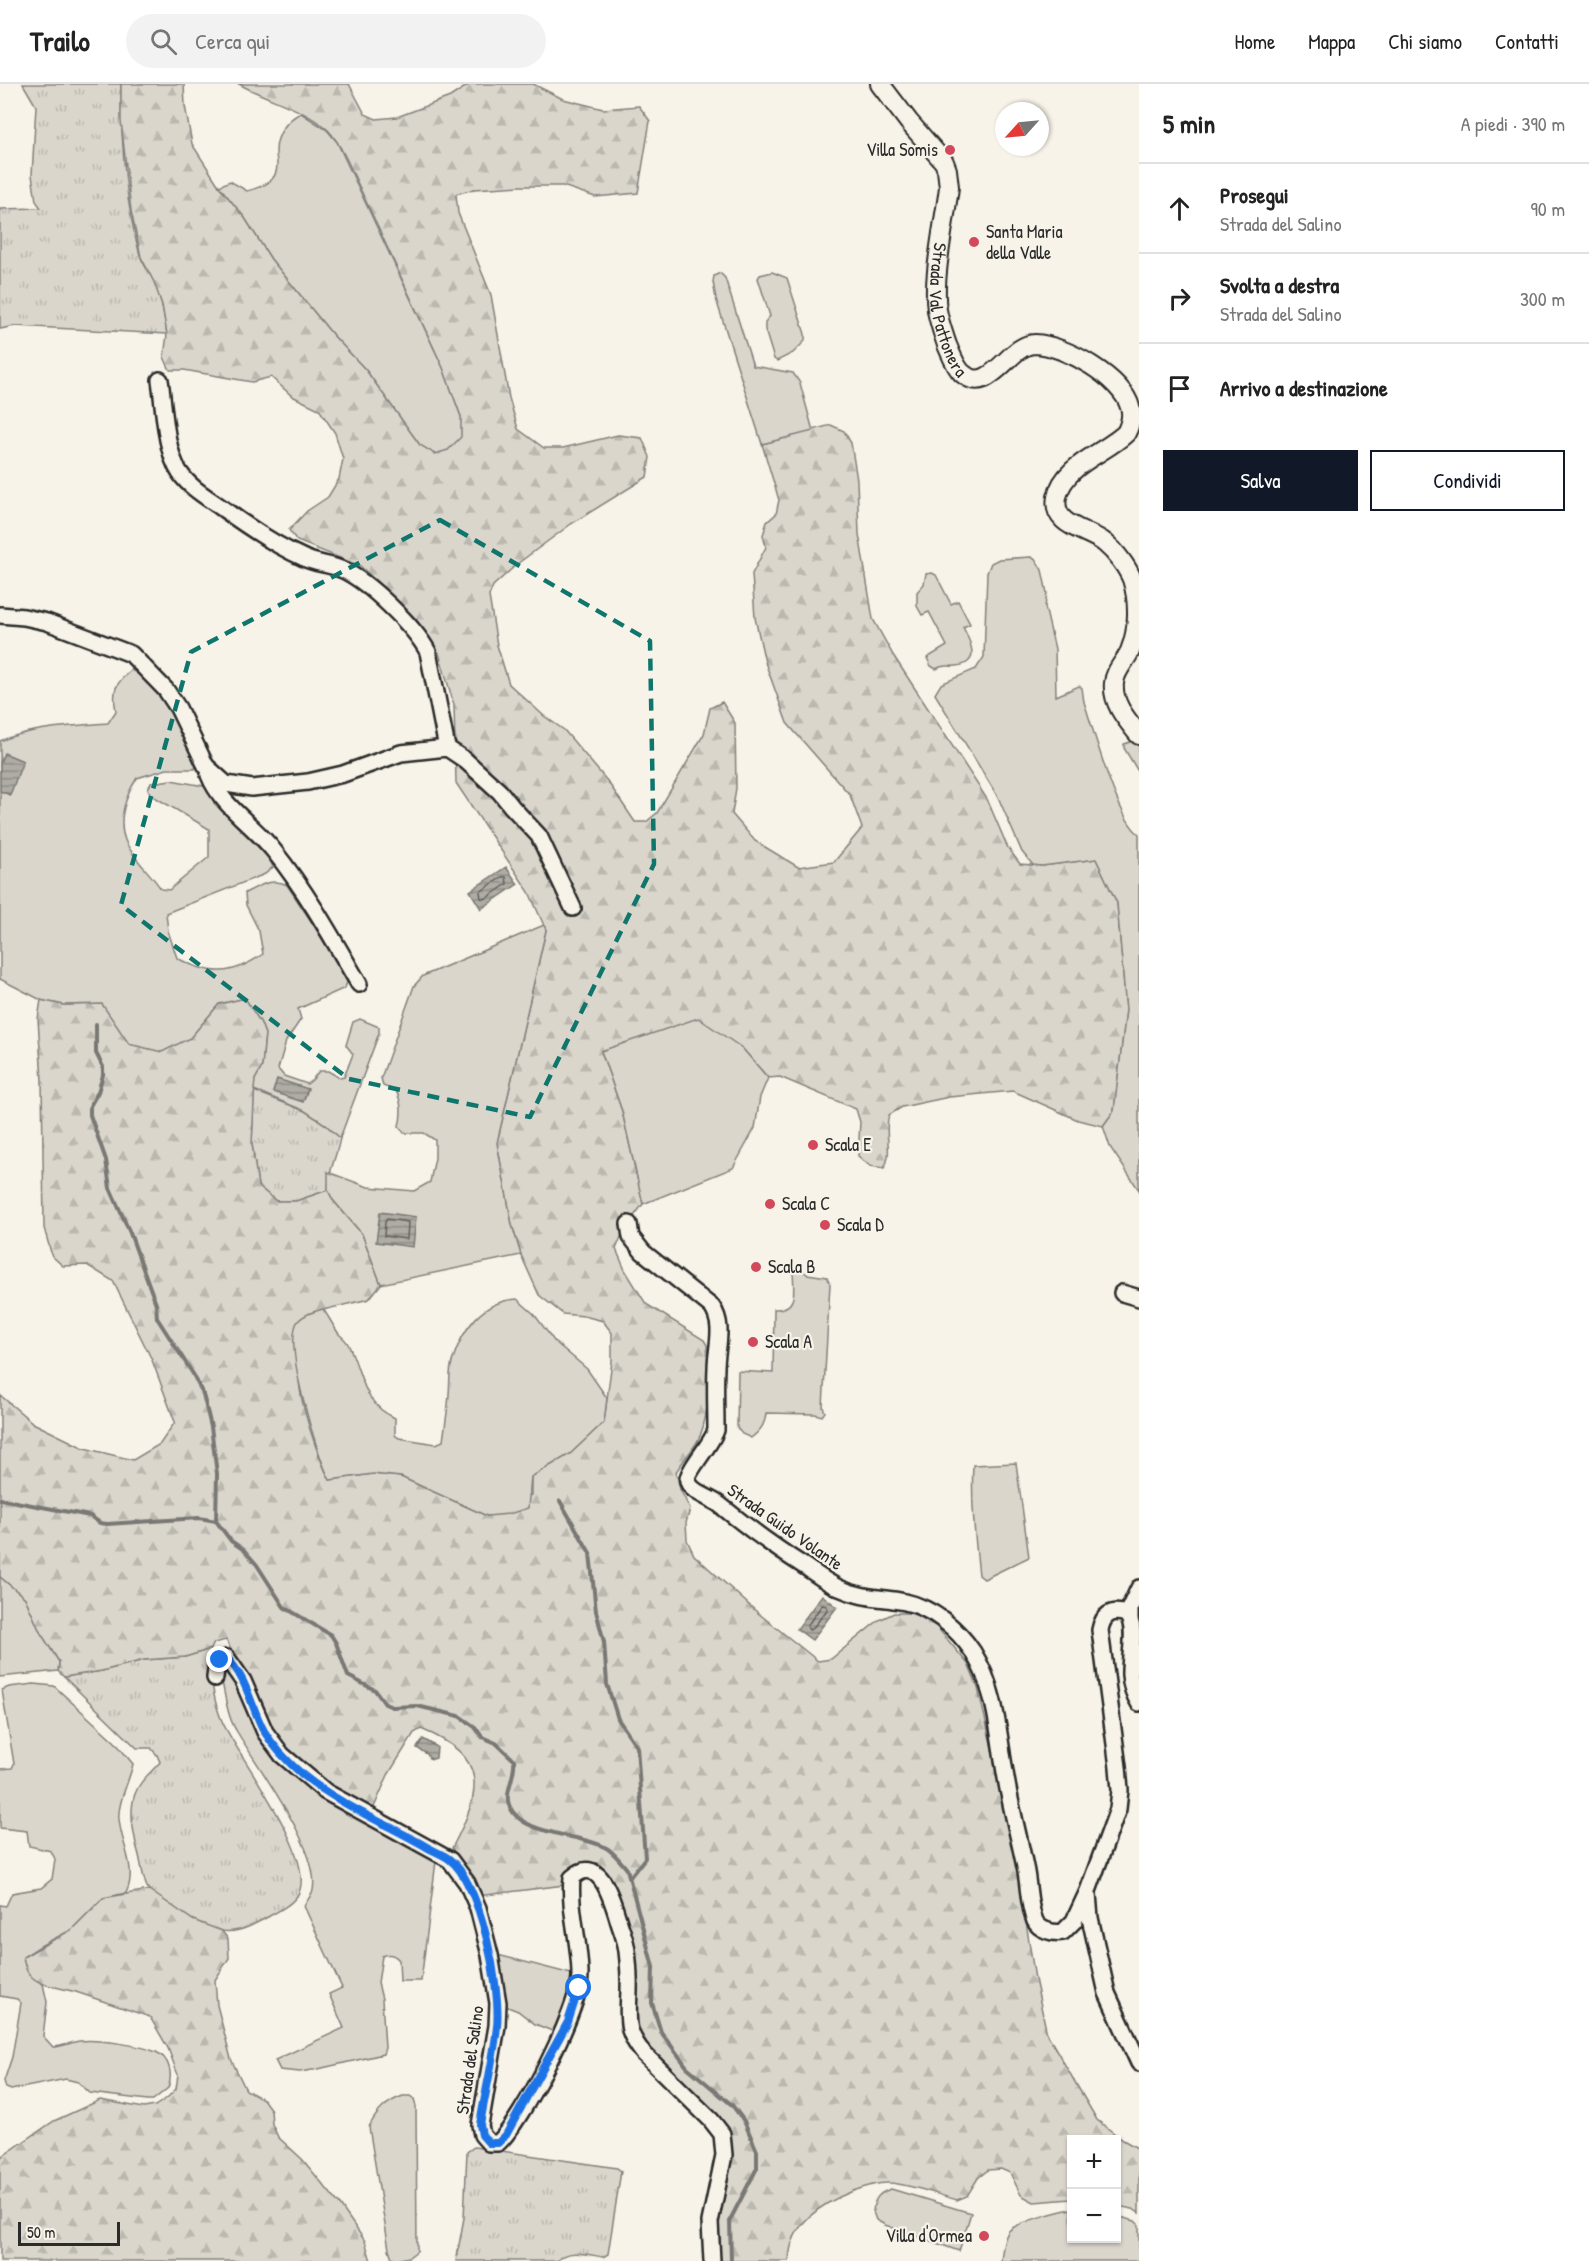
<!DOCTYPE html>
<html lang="it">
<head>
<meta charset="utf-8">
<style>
  body { margin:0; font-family:"Patrick Hand",sans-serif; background:#f2f2f2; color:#222 }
  .controls { position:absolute; right:18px; bottom:18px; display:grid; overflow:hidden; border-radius:0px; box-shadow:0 2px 4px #0004 }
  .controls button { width:54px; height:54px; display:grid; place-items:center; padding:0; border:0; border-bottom:2px solid #e0e0e0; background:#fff; color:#222; font:30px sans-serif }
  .compass { position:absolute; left:995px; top:18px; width:54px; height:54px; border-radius:50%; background:#fff; box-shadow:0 2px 4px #0004; rotate:243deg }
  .scale { position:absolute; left:18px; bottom:15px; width:102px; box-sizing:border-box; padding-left:6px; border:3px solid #2b2b2b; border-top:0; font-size:16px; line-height:21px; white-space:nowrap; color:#2b2b2b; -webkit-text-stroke:4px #f7f3e8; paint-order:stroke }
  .stop { position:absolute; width:18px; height:18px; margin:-14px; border:4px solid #1a73e8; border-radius:50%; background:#fff }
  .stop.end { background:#1a73e8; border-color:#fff; box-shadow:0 2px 6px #0008 }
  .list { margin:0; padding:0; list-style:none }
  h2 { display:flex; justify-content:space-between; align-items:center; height:78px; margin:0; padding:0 24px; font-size:26px }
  h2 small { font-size:20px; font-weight:400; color:#767676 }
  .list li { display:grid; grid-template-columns:39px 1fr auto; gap:18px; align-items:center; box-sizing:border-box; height:90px; padding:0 24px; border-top:2px solid #e0e0e0 }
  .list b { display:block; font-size:22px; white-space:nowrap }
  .list p { margin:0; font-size:20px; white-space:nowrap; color:#767676 }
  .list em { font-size:20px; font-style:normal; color:#767676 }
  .actions { display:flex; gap:12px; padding:18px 24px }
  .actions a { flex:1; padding:14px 0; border:2px solid #111827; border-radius:0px; text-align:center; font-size:21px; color:#111827 }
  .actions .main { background:#111827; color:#fff }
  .icon { flex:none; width:33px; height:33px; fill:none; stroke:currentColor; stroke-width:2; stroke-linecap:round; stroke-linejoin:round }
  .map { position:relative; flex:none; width:1139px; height:2177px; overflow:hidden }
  header { display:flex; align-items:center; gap:36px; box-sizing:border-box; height:84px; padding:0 30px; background:#fff; border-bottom:2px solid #e0e0e0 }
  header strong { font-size:28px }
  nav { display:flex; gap:33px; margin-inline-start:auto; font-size:21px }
  .search { width:420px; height:54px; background:#f2f2f2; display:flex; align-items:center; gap:15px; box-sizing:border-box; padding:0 21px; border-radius:33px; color:#767676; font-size:22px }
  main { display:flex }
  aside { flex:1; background:#fff }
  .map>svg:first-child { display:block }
  .grass { fill:url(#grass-tufts); stroke:#82807c; stroke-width:1.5 }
  .forest { fill:url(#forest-firs); stroke:#82807c; stroke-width:1.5 }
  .garden { fill:#dad6cc; stroke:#82807c; stroke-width:1.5 }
  .water { fill:url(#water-rules); stroke:#7a7874; stroke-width:1.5 }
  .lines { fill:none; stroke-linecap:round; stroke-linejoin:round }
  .shore { stroke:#605f5b; stroke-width:1.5 }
  .stream { stroke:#7a7874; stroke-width:4 }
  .minor-casing { stroke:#2b2b2b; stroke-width:20 }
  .tertiary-casing { stroke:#2b2b2b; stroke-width:22 }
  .minor { stroke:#f7f3e8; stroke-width:15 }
  .tertiary { stroke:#f7f3e8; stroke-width:18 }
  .route { stroke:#1a73e8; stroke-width:8 }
  .marked { fill:none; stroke:#0f766e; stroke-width:4.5; stroke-dasharray:12 8; stroke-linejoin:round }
  .poi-dot { fill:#d1495b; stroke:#f7f3e8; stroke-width:2 }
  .labels { text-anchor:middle; stroke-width:4.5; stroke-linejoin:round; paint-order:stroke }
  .poi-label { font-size:18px; fill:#2b2b2b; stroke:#f7f3e8; text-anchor:start }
  .street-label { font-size:18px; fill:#2b2b2b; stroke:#f7f3e8 }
</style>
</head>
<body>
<header>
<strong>Trailo</strong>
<div class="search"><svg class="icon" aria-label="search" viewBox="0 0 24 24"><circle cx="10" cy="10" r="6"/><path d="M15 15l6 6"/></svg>Cerca qui</div>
<nav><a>Home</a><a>Mappa</a><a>Chi siamo</a><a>Contatti</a></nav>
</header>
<main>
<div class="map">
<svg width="1139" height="2177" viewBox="0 0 1139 2177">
  <defs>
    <pattern id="grass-tufts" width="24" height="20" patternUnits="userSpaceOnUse" patternTransform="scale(1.5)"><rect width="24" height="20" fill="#dad6cc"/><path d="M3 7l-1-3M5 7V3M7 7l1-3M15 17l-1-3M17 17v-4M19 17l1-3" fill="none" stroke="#bbb8af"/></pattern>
    <pattern id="forest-firs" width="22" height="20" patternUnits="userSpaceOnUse" patternTransform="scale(1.5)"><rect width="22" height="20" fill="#dad6cc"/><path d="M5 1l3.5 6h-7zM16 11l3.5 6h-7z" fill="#bbb8af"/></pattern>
    <pattern id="water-rules" width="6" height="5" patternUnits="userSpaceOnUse" patternTransform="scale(1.5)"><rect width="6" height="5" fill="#afaca4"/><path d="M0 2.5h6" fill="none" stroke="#8f8c86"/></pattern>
  </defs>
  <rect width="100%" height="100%" fill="#f7f3e8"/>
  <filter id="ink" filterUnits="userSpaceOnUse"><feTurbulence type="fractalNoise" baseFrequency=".0167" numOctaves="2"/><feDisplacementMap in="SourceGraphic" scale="12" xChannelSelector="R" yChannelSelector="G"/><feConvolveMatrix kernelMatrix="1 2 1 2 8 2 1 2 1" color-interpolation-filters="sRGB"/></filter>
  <g filter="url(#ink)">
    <!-- grass -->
    <g class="grass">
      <path d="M23,0h98c0,53 4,120 19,171 3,10 11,19 15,29 7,16 9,32 12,50l-152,-8 -15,3v-120l41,-1 -5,-7 -4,-26 4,-69z"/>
      <path d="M254,1007l51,20 20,13 15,14c-3,19 -12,32 -12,52l-32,11h-20l-18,-15 -6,-42z"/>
      <path d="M211,1565c-1,24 1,49 11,72 14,33 99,140 75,175 -7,10 -22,17 -33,23 -8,4 -16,9 -25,11 -25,7 -51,-12 -70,-26 -7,-4 -18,-9 -22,-17 -5,-11 -6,-27 -10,-39 -4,-18 -8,-37 -2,-54 5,-14 16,-21 25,-32l-3,-7 -6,-7h-14l-73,-71 38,-6 42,-11 41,-3z"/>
      <path d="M474,2063l143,21 4,3 -13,83 -5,3c-13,-2 -37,-9 -46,4h-101l8,-43 3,-66z"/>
    </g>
    <!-- forest -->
    <g class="forest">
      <path d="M121,0h63l1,22 7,38 27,42 26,32 26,41 62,76 33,35 54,75 41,-28 -18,-49 -97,-210c-5,-10 -10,-20 -18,-28 -24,-22 -61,-30 -89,-46h110l16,30 11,5 21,-2 53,-20 20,-13h63l30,15 40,10 36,-3 11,15 -12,72 -43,4 -32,-11h-42l-47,3 -18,5 2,19 33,82 18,103 9,31 26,19h19l55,-13 24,3 8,19 -3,20 -76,47 -54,40 -24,22 -4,10 8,49 12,39 35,32 20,14 44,52 27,40h11l11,-9 47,-79 6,-26 12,-6 13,21 1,65 -4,26 23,27 43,26 36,-5 28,-34 -12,-33 -63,-72 -22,-61 -10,-44 -3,-44 14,-27 -3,-12 4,-13 9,-8 3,-14 -17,-56 69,-19 13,6 7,12 6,37 2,54 14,85 20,36 94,144 21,49 12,16 22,2 54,-7 21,44 9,107 -12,101 -11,15 -25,-6 -65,-29 -64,6 -47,10 -13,8c-6,19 5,36 -5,53l-14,-2 -12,-10 2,-34 -4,-13 -76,-32 -12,1 -26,-30 -141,3 21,60 21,93 -18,24 -9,21 9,21 21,34 58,36 3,5c1,29 4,64 -7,91 -5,12 -17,24 -24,36l4,17 10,20 -4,14 1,17 7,15 64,58 60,48 13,-2 48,-39 15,-7h19l23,13 32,38 10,24 34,146 23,145 12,55 50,86 26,20 16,9v64l-6,-4 -16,-3 -1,-66h-44l-1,59 -37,3 -13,-7 -11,-22 -9,-4 -13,1 -10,8 -11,18 -10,4c-22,-6 -46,-16 -68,-17 -11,-1 -25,4 -36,8 -32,13 -63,32 -64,70h-70l-2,-36 14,-80 -75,-87 -19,-25 -12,-110 -14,-42 -9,-10c-15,-2 -40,-9 -38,14l-86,11 -26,-48c30,-57 38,-91 -31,-119l-7,4 -26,42 -16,37 -41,-23 -48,-38 -57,-111 -12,3 -3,6 -26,8 -41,3 -42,11 -38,6 -6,-6 1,-9 -19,-30 -15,-34 -25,-21v-182l33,28 51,25 49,12 27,-16 15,-22 -23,-62 -39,-79 -26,-16 -24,1 -11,-10 -8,-28 -2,-148 -4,-61 3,-19 23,5 38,-1 7,9 81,25 29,-34 26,-6 16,25 4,11 -3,33 -7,13 -3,64 6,42 18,15h20l32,-11 5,10 29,34 19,50 -12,15 -59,14c-4,20 -11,43 -11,64 0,24 19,81 31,103l43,-6 28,3 86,39 44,-21v-18l39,-23 34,-32 8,-61v-28l-9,-12 -19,-5 -21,-2 -24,-19 -18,-40 -9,-30 -15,-82 49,-213 -17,-38 -73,-109 -2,-78 -15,-52 -23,-34 -56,-53 -63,-25 -8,-11 18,-19 21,-14 11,-18 4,-20 -8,-26 -16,-24 -27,-13 -21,-19 -19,5 -68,-12h-14l-6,-13 3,-23 -5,-29 -8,-23 -13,-25 -10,-46 -10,-90z"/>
      <polygon points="149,1806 193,1836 222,1847 228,1855 229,1874 215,1896 217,1921 231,1975 246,2006 263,2015 271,2026 272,2040 278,2053 302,2075 340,2121 365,2157 371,2177 0,2177 0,2074 54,2037 100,2016 144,2024 155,2022 167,2014 176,2005 178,1991 168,1964 150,1933 76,1908 43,1900 31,1894 26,1887 23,1873 71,1846 103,1814"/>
    </g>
    <!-- garden -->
    <g class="garden">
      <path d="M301,29l26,17 10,12 106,226 18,49v20l-13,13 -13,4 -15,-9 -54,-75 -33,-35 -62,-76 -26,-41 -26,-32 11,-5 17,10c14,-4 30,-8 30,-26 0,-5 -1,-9 -1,-14 0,-16 11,-32 25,-38z"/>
      <polygon points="772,188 787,194 805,250 805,257 793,269 777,277 774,275 765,246 765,238 770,232 758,194 760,191"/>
      <polygon points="720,189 725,194 753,282 793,289 800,299 813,347 762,360 716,215 713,198 714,192"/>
      <path d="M1031,473l5,3 6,10 5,23 -2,14 10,42 1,47 23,-10 3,2 2,14c10,29 33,117 55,132v356l-29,-43 -7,-21 11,-15 12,-101 -9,-107 -21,-44 -54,7 -9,-1 -11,-13 -24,-55 -63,-103 6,-10 35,-15 8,-12 3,-84 4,-10 8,-4z"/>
      <path d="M932,489l4,2 15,29 7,-3 12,23 -7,3c7,14 19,37 -7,39 -9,1 -12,-2 -20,3l-5,-3 -4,-8 20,-12 -18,-34 -7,3 -5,-9v-14l7,-8 2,-10z"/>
      <path d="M131,586c36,16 48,61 65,93l-1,6h-28l-30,9c-11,17 -20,42 -12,62 7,18 26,33 36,49l8,1 40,-33v-28l-58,-34 -3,-6 3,-6 20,-3 38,7 5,16 55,55 4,9 -8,7 -99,39 2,18 9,27c34,18 54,18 86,-4l-4,-23 -13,-26 -1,-12c14,-7 28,-16 42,-8l36,54 24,43 -2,6 -47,21 3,10 -15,22 -8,28 6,7 23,8 5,-4 7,-9h9l12,7 4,-1 9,-23 -7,-9 7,-23 7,-3 19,8v6l-39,105 -15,-14 -20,-13 -51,-21 1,-10 7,-13 3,-33 -4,-11 -16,-25 -26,6 -29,34 -28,14 -33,-8 -27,-40 -38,1 -23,-5 -41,-21v-238c33,-14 72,-15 108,-18l8,-12c-4,-21 -1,-27 15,-41z"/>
      <polygon points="1133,657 1139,662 1139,689 1124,664 1124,660"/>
      <path d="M544,841l2,5 -49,213 15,82 9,30 -140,29 -19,-50 -29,-34 -5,-10v-18l40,15 46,4 16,-9 5,-24v-18l-11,-7h-20l-5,-7c3,-11 3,-25 -3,-35l-13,-5 -2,-8 33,-92 9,-10z"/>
      <polygon points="698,934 742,964 768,994 760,1013 755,1044 733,1084 643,1120 622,1027 601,967"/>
      <path d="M793,1185h7l7,5 20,3 3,7 -7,123 2,5 -3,4 -7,-2 -49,-1c-1,12 -6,18 -15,25l-9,-4 -5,-6 1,-57 35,2 1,-64c26,1 19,-21 19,-40z"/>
      <path d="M517,1215l17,15 20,27 33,28 20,29 -3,24 -34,32 -39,23 -3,31 -19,6 -22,2 -86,-39 -28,-3 -43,6c-13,-24 -48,-138 -32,-159 6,-7 17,-10 25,-12 6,8 10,17 16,25 3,3 7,6 9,10 15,29 13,59 47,74v17l4,3 37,6 7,-3c2,-16 5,-31 6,-47 1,-10 0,-22 3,-32 10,-33 30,-61 65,-63z"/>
      <path d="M1016,1379l13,94 -45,22 -5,-4c-4,-37 -8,-72 -6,-110z"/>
      <polygon points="0,1493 25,1514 40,1548 59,1578 58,1587 0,1593"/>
      <path d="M225,1583l6,2 35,72 170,120 -15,120h-21l-1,-21c-5,-6 -10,-7 -17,-4l-4,27 4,16 3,49 -2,6 -65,15 -18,3 -20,-2 -5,-10 69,-32 -15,-34 13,-6 -38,-82c3,-5 7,-10 9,-16 8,-40 -57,-125 -77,-160 -9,-14 -11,-36 -15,-53v-6z"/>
      <path d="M34,1600l20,2 61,56 18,22c-3,15 -16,40 -14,55 2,25 19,50 7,74l-23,5 -32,32 -29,15 -19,12c2,15 7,21 20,27l4,18 -4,34 10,11c9,0 18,-5 27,-6 18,-2 60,4 76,11 14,6 17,23 12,36l-15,12h-5l-58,-7 -12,-11 -12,-3 -55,11 -5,-2 -2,-7 8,-24 9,-54 -4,-4 -17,-3v-91l6,1 6,-13 29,-5 11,-9 3,-20 -4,-8 -22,-5 -2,-15 -27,-3v-59l12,-1 2,-4 -12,-74 7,-3z"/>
      <polygon points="494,1870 575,1891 557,1949 535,1940 518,1927 498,1919"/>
      <path d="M403,2012h7l4,3 2,7 1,145 -8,6 -13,3 -4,-2 -3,-9 -20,-122c8,-16 17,-25 34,-31z"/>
      <path d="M891,2105l80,24 -12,38 -74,-26 -9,-5 -3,-8c1,-13 5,-19 18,-23z"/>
      <path d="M1071,2125l1,29h44l1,-22 18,5 4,4v36h-138c1,-9 2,-21 7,-29 5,-9 52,-21 63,-23z"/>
    </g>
    <!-- water -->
    <g class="water">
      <polygon points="4,669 23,677 10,711 0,707 0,679"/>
      <polygon points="506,783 518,800 481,825 470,807"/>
      <polygon points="277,995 308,1005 303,1018 273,1008"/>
      <polygon points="380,1128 416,1133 413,1163 376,1158"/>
      <polygon points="822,1511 837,1523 812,1556 797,1545"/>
      <polygon points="423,1655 437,1663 436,1674 433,1675 429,1674 427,1670 417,1664"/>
    </g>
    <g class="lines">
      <!-- shore -->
      <g class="shore">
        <polygon points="502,793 506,793 507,800 485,815 481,814 480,808"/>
        <polygon points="387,1135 408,1138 407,1155 384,1152 385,1138"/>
        <polygon points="822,1521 827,1522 827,1526 812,1545 809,1546 807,1542"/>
      </g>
      <!-- stream -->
      <g class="stream">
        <polyline points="96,940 96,969 103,983 103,991 98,1008 90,1022 90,1031 106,1076 110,1104 130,1149 156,1220 157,1234 193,1290 203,1310 211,1343 217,1390 216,1437"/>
        <path d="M0,1415l90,17 10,7 7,1 92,-6 17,3 15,20 13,9 13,15 27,42 47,28 5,8 12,33 27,14 10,14 7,3 25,-1 42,10 16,11 7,10 14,6 18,17c2,16 -10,32 -5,45 12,32 74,28 99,44 7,5 13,13 19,20l26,98 -1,36 9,29 26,35 45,38 12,16 13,30v17l-27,52 1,41"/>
        <polyline points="560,1417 590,1469 596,1527 604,1558 607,1600 618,1635 637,1663 645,1774 630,1793"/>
      </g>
      <!-- minor casing -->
      <g class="minor-casing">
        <g id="minor">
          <path d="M160,296c4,26 5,71 20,93 10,15 28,25 42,35 26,19 53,37 82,50 12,6 27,6 39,12 26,12 72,57 85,82l19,96"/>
          <polyline points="0,531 24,533 47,538 131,570 166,606 178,624 206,682 226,700 252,704 308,698 343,690 401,669 447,664 465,676 500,708 512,723 539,752 573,824"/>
          <path d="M209,691c12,31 45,50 65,76 33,41 59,88 85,133"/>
          <path d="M629,1140l2,13 12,15 69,55c13,19 4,40 4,61 -1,20 0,41 0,62 -4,14 -30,41 -28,51 3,12 22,16 32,24 27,22 54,42 84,61 11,7 22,16 35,22 24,11 42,9 66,14 28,6 52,26 68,50 24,39 25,82 33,126 5,30 13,59 19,89 4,17 3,38 10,54 4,9 19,13 28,11l11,-11 14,-30 30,-82 2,-19 -2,-23 -18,-137c3,-15 11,-21 26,-16 12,11 3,44 4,61 1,10 4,20 9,28"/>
          <polyline points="1122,1209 1139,1214"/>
          <polyline points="1130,1533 1130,1523 1139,1504"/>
          <path d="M215,1594c1,-11 1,-16 12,-20l16,23 22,51 17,23 44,37 124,68 17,23 11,25 12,47 8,48 -1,23 -17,99 2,10 7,8h9c24,-22 82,-135 82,-168 0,-33 -11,-64 -8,-97 27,-26 40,22 46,41 3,11 8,21 9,32 1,9 2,18 2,28 1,16 -3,35 1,51 3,9 8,17 14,24l67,66 11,14 2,21 -14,67 2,39"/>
          <polyline points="1088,1810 1090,1834 1107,1909 1139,1979"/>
        </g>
      </g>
      <!-- tertiary casing -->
      <g class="tertiary-casing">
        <g id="tertiary">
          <path id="s1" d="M880,0l29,38 35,40 3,8 2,17c-4,34 -17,91 -12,123 2,12 6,23 10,35 4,9 8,21 15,28 28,25 46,-29 73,-29 30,1 87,34 95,63 3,9 0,18 -4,26 -22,21 -62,31 -69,64 -6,30 31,32 48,46 11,9 22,24 27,36 7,22 7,50 -2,72 -5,11 -15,19 -16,32 -2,21 13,37 25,52"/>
        </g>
      </g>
      <!-- minor -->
      <use href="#minor" class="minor"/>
      <!-- tertiary -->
      <use href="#tertiary" class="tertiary"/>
    </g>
  </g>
  <g class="lines" filter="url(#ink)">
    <!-- route -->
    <path class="route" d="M220,1576l7,-2c20,20 24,49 37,73 10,17 25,32 39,44 37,30 82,48 122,71 8,5 17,8 24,13 32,23 52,130 48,167 -3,33 -12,66 -17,99l2,10 7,8h9l8,-8 62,-113 11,-34"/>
  </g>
  <!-- marked area -->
  <path class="marked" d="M440,436l210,121 4,223 -124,253 -181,-38 -228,-174 70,-253z"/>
  <!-- markers -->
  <g class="poi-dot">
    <circle cx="950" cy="66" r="6"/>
    <circle cx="974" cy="158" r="6"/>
    <circle cx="813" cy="1061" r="6"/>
    <circle cx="770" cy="1120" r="6"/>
    <circle cx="825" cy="1141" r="6"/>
    <circle cx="756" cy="1183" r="6"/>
    <circle cx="753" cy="1258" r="6"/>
    <circle cx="984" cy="2152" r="6"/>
  </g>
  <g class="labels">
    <!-- poi labels -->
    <g class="poi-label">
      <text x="938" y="72" text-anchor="end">Villa Somis</text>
      <text x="986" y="154">Santa Maria<tspan x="986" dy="21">della Valle</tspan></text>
      <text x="825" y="1067">Scala E</text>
      <text x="782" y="1126">Scala C</text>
      <text x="837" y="1147">Scala D</text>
      <text x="768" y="1189">Scala B</text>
      <text x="765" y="1264">Scala A</text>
      <text x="972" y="2158" text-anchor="end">Villa d'Ormea</text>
    </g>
    <!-- street labels -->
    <g class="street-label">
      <text dy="6" stroke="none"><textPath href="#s1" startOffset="252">Strada Val Pattonera</textPath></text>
      <text transform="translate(785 1443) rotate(35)" y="6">Strada Guido Volante</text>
      <text transform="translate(470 1976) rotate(-82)" y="6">Strada del Salino</text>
    </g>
  </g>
</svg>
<div class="controls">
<button>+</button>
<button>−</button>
</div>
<svg class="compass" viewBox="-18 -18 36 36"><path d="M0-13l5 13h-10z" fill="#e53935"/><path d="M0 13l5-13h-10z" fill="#767676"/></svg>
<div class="scale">50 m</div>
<div class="stop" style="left:579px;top:1904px"></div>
<div class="stop end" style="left:220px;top:1576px"></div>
</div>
<aside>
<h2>5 min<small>A piedi · 390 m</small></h2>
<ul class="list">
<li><svg class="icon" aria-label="ahead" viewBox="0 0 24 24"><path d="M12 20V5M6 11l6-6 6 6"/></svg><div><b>Prosegui</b><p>Strada del Salino</p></div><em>90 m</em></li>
<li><svg class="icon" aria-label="right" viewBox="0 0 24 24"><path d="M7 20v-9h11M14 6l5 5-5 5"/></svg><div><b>Svolta a destra</b><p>Strada del Salino</p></div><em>300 m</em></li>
<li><svg class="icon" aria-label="arrive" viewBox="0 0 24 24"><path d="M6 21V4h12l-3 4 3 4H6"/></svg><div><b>Arrivo a destinazione</b></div></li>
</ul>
<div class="actions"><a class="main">Salva</a><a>Condividi</a></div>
</aside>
</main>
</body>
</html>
